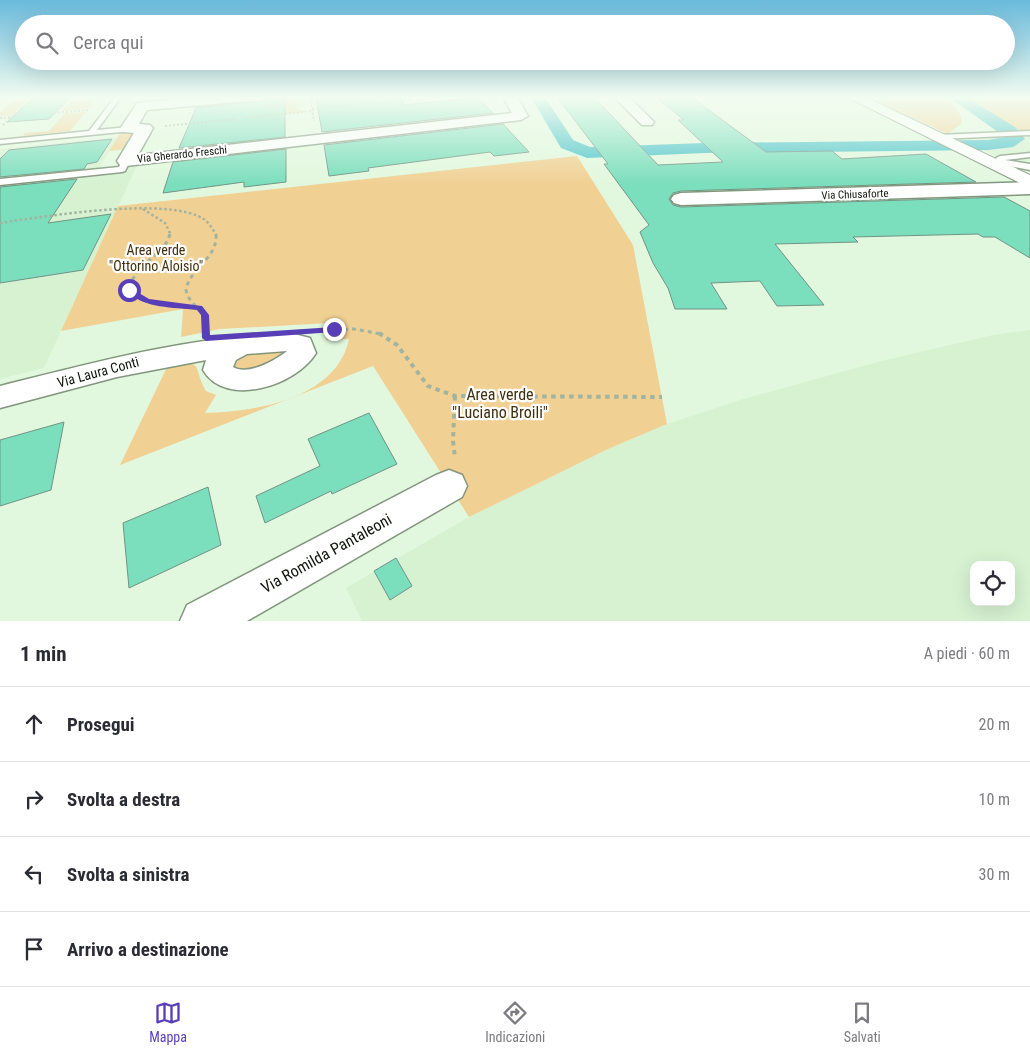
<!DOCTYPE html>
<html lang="it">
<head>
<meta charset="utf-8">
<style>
  body { margin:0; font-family:"Roboto Condensed",sans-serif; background:#f7f7f7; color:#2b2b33 }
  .controls { position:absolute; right:15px; bottom:15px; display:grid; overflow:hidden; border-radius:10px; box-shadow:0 5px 20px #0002 }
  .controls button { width:45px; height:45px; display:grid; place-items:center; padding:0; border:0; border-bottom:1px solid #e1e1e2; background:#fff; color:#2b2b33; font:25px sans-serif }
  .stop { position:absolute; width:15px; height:15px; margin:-11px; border:4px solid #583fb7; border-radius:50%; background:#fff }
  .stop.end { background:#583fb7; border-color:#fff; box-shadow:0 1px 5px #0008 }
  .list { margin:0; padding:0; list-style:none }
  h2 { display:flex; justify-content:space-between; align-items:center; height:65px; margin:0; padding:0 20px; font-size:21px }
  h2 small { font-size:16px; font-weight:400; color:#7c7c81 }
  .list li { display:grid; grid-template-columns:32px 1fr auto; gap:15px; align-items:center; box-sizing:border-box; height:75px; padding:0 20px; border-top:1px solid #e1e1e2 }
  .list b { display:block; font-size:19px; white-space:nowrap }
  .list em { font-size:16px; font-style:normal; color:#7c7c81 }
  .icon { flex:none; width:28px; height:28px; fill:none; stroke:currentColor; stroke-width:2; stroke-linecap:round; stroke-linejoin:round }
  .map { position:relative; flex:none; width:1030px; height:621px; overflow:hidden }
  .search { position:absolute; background:#fff; box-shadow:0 5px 20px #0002; left:15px; right:15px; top:15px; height:55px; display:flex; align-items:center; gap:12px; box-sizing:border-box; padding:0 18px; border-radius:28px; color:#7c7c81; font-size:19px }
  .sheet { height:365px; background:#fff }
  nav { display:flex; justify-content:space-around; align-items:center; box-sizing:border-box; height:70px; border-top:1px solid #e1e1e2; background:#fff; font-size:14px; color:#7c7c81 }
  nav a { display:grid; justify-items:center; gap:2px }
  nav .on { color:#583fb7 }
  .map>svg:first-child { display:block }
  .built { fill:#d6f2d1; fill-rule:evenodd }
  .green { fill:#f1d093 }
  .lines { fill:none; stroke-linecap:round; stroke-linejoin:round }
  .canal { fill:#4cc4ca; fill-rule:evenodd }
  .building { fill:#7bdebd; stroke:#719386 }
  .service-casing { stroke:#81967d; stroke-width:3 }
  .minor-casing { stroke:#81967d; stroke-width:3 }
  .tertiary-casing { stroke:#81967d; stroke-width:2 }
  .path-far3 { stroke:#a2b49f; stroke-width:2; stroke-dasharray:2 2; stroke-linecap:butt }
  .path-far2 { stroke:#a2b49f; stroke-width:2.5; stroke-dasharray:2.5 2.5; stroke-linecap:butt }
  .path-far1 { stroke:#a2b49f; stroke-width:3; stroke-dasharray:4 4; stroke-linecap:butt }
  .path { stroke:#a2b49f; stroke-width:4; stroke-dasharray:4.5 4.5; stroke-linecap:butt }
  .service { fill:#fff; fill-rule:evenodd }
  .minor { fill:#fff; fill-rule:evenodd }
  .tertiary { fill:#fff; fill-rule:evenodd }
  .route { fill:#583fb7 }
  .labels { text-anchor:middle; stroke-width:4.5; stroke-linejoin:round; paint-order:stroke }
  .far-street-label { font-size:11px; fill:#0e160d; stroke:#fff }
  .park-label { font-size:14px; fill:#402f0d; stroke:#fff }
  .street-label { font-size:14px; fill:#0e160d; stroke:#fff }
  .near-park-label { font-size:16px; fill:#402f0d; stroke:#fff }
  .near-street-label { font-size:16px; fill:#0e160d; stroke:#fff }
</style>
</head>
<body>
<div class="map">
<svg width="1030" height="621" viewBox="0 0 1030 621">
  <rect width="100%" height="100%" fill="#e2f8de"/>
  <!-- built -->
  <g class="built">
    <polygon points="961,97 1030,97 1030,172 954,137 1018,131"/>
    <polygon points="118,137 99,168 138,163 44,368 0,379 0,149"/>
    <path d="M1030,330v291h-668l-16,-33 123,-71 139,-68 59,-25 73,-24 141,-39 112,-26zM974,565h37v37h-37z"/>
  </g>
  <!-- green -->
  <g class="green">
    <polygon points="32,97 12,115 0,116 0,112 16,98"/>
    <polygon points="75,97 98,97 89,108 62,111"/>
    <polygon points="304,97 305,100 296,107 306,112 247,117 249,102"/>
    <path d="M867,97c22,0 48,-3 71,0 11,1 26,16 23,27l-13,10z"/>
    <polygon points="961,97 1030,97 1030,131 1019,131"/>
    <polygon points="86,112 70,131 23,136 25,133 49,131 65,113"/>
    <polygon points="139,131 130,149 109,151 120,133"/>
    <path d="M577,156l56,89 34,179 -59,25 -139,68 -96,-151 -253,99 50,-104c36,1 22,5 36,30l10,4 -11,18c51,-1 132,-15 144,-74l-23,1 4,-17 -110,6 -39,8 2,-28 -122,22 57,-125z"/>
    <polygon points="288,350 289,357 244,372 231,367 233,360 242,353"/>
  </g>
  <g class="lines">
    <!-- canal -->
    <polygon class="canal" points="531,97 545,97 573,140 590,147 705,143 988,140 1005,137 949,97 966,97 1015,127 1025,139 1013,147 988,150 705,153 587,158 561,148"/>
  </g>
  <!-- building -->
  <g class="building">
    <polygon points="35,97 70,97 49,119 7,122"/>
    <polygon points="264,97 285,97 285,137 179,148 196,108 263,101"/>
    <polygon points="316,97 402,97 403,105 478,98 493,113 322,132"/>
    <polygon points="557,97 594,97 658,165 723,162 678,120 684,120 656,97 691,97 766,152 832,151 842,159 926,154 976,182 681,191 673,193 669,199 673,205 681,207 1004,197 1030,211 1030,258 995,237 983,237 978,234 853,237 858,242 775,244 824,305 777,306 760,281 711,283 727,309 675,309 668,288 653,263 640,232 649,225 604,164 608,164"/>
    <polygon points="503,124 529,152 494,156 490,152 368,168 369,171 329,176 324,145"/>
    <polygon points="112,139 97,162 87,164 84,169 0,177 0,159 9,150"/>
    <polygon points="286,149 286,182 244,187 244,182 163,193 173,162"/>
    <polygon points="77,179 48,223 111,214 83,270 0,283 0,187"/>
    <polygon points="369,413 397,464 332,494 331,491 265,523 256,496 320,466 308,439"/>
    <polygon points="64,422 51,490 0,506 0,440"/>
    <polygon points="208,487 221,545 129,588 123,523"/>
    <polygon points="396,558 412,586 390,600 374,571"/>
  </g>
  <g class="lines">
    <!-- service casing -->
    <g class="service-casing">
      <g id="service">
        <polygon points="115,97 121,97 97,130 128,127 132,129 131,131 0,144 0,140 89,131"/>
        <polygon points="1030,131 1030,135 938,139 934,137 938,135"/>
        <polygon points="1030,153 1030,157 1005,160 1030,164 1030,170 999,164 996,158 1000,156"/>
        <polygon points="123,159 130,161 125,171 122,172 0,185 0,179 119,167"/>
      </g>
    </g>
    <!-- minor casing -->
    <g class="minor-casing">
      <g id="minor">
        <polygon points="201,97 254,97 247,101 147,110 139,124 150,125 153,128 138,155 512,113 503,97 517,97 528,116 521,120 126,166 120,165 117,161 134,133 123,132 120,129 137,103"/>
        <polygon points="614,97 629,97 654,122 652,125 642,125"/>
        <polygon points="1030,182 1030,194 681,205 674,203 671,199 674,195 681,193"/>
        <path d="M290,333l20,5 6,15c-19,32 -90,56 -113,17l3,-10 -89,17 -117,31v-22c95,-24 191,-50 290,-53zM287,351c-11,9 -39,25 -54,16l3,-7 11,-6z"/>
        <polygon points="449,470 462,475 467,486 462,497 247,621 180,621 187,605 436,475"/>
      </g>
    </g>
    <!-- tertiary casing -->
    <g class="tertiary-casing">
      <polygon id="tertiary" points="847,97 865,97 1030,175 1030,188"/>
    </g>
    <!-- path-far3 -->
    <g class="path-far3">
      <polyline points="310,97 314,121"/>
      <polyline points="267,99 289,97"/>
      <polyline points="310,99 333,97"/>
      <polyline points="277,107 265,110 262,108 295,97"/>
      <polyline points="312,109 418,99 417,97"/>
      <polyline points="56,112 71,97"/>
      <polyline points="54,113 88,110"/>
      <polyline points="0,118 12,117"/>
      <polyline points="245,118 312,111"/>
      <polyline points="3,125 34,97"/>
      <polyline points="165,126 236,119"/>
    </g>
    <!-- path-far2 -->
    <g class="path-far2">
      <polyline points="143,209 165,223 171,235"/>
      <path d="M0,223c42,-6 171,-28 205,-3 4,3 9,11 11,15"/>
    </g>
    <!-- path-far1 -->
    <g class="path-far1">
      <path d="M170,234c-6,23 -35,28 -41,56l18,12 50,6"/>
      <path d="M207,327c-4,-21 -18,-21 -21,-37 4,-23 32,-31 30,-56"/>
      <polyline points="320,330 354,329 381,334"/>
    </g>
    <!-- path -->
    <g class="path">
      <polyline points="379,333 397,345 428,386 455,396 662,397"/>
      <polyline points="455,396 453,441 455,457"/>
    </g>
    <!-- service -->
    <use href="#service" class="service"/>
    <!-- minor -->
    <use href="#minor" class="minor"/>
    <!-- tertiary -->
    <use href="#tertiary" class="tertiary"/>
  </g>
  <!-- sky -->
  <linearGradient id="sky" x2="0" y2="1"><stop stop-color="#69badc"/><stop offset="0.53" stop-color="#f2fcf0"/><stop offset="1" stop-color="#f2fcf0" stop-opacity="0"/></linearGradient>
  <rect width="1030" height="184" fill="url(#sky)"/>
  <!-- route -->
  <path class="route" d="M129,287l20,12 53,7 7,9 1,20 124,-8 4,2 -4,3 -128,9 -4,-3 -1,-23 -4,-5c-24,-3 -52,-1 -71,-19v-3z"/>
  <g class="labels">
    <!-- far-street labels -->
    <g class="far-street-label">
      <text transform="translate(182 154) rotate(-6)" y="4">Via Gherardo Freschi</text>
      <text transform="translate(855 194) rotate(-2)" y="4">Via Chiusaforte</text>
    </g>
    <!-- park labels -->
    <g class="park-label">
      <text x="156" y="255">Area verde<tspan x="156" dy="16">"Ottorino Aloisio"</tspan></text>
    </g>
    <!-- street labels -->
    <g class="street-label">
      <text transform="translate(98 372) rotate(-15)" y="5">Via Laura Conti</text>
    </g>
    <!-- near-park labels -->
    <g class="near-park-label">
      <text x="500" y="400">Area verde<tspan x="500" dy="18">"Luciano Broili"</tspan></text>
    </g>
    <!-- near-street labels -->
    <g class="near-street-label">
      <text transform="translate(326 553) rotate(-29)" y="6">Via Romilda Pantaleoni</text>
    </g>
  </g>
</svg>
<div class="controls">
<button><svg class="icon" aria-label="locate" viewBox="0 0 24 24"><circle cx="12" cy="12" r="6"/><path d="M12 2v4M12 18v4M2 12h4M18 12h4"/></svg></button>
</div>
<div class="stop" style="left:129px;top:290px"></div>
<div class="stop end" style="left:334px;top:329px"></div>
<div class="search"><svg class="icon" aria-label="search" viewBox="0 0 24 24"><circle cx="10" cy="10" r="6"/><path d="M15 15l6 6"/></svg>Cerca qui</div>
</div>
<section class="sheet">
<h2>1 min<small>A piedi · 60 m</small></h2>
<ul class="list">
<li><svg class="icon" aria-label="ahead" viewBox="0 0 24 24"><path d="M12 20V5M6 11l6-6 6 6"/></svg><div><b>Prosegui</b></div><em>20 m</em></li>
<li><svg class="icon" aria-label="right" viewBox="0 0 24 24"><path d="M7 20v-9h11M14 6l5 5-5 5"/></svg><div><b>Svolta a destra</b></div><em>10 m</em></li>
<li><svg class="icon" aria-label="left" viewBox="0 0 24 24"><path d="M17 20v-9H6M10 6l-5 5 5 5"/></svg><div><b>Svolta a sinistra</b></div><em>30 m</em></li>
<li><svg class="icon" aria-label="arrive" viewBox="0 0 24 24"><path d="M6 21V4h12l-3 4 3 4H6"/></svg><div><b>Arrivo a destinazione</b></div></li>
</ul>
</section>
<nav>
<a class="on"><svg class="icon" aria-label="map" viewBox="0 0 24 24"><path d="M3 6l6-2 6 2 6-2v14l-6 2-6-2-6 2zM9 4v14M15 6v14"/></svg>Mappa</a>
<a><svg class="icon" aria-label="directions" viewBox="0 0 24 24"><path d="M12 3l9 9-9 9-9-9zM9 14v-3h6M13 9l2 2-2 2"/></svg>Indicazioni</a>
<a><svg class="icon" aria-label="saved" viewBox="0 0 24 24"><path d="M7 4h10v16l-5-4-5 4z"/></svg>Salvati</a>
</nav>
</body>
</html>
